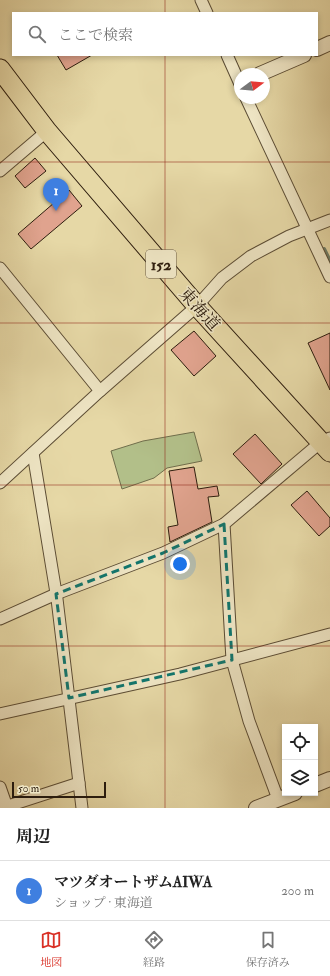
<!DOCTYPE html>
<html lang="ja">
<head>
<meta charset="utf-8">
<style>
  body { margin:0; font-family:"IM FELL Double Pica","Noto Serif JP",serif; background:#f2f2f2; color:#222 }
  .controls { position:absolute; right:12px; bottom:12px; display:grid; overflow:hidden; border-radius:0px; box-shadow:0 2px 6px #0003 }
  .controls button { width:36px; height:36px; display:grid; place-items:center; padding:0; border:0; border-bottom:1px solid #e0e0e0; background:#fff; color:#222; font:20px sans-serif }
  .compass { position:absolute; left:234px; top:68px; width:36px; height:36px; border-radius:50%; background:#fff; box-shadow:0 2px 6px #0003; rotate:74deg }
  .scale { position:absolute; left:12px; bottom:10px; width:94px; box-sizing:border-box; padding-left:4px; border:2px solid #2d1d0e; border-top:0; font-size:11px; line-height:14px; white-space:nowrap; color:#2d1d0e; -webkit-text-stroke:3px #efe6c5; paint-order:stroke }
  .you { position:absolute; left:180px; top:564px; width:14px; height:14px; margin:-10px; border:3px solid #fff; border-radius:50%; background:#1a73e8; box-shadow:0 0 0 6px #1a73e833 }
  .badge { display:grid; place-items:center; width:26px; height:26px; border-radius:50%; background:#d93025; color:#fff; font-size:13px; font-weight:700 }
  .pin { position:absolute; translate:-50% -33px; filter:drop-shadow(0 1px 2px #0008) }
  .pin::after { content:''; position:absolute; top:21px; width:14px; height:12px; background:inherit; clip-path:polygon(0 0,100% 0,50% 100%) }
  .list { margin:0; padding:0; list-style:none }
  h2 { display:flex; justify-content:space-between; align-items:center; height:52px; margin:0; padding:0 16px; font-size:17px }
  h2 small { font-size:13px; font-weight:400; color:#767676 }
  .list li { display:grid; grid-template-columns:26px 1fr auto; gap:12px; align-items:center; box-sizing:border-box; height:60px; padding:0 16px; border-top:1px solid #e0e0e0 }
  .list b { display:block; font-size:15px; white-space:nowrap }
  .list p { margin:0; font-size:13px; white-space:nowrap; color:#767676 }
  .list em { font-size:13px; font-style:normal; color:#767676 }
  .icon { flex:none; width:22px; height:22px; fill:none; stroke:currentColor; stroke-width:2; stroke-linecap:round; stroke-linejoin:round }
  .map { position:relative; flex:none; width:330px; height:808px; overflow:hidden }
  .search { position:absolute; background:#fff; box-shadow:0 2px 6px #0003; left:12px; right:12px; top:12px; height:44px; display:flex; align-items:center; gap:10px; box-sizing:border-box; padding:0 14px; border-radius:0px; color:#767676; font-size:15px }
  .sheet { height:112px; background:#fff }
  nav { display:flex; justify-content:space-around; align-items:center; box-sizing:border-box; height:56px; border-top:1px solid #e0e0e0; background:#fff; font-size:11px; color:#767676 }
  nav a { display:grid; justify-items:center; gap:2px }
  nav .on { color:#d93025 }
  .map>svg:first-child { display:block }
  .green { fill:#b2bf89; stroke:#706e4c }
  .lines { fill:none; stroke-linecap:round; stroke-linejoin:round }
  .stream { stroke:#6d7c67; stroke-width:4 }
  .building { fill:#e0a38e; stroke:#2d1d0e }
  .minor-casing { stroke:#5b4c34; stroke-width:13 }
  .tertiary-casing { stroke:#5b4c34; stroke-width:16 }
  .trunk-casing { stroke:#2d1d0e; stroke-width:21 }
  .minor { stroke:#efe6c5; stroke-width:11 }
  .tertiary { stroke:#efe6c5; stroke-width:14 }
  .trunk { stroke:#e6d8a6; stroke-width:19 }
  .marked { fill:none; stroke:#0f766e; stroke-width:3; stroke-dasharray:8 5; stroke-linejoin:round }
  .grid { fill:none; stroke:#8f2418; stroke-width:1; stroke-opacity:0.55 }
  .labels { text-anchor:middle; stroke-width:3; stroke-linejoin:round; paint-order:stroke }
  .shield { fill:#efe6c5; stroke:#675945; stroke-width:1 }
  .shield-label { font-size:16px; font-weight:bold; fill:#2d1d0e }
  .street-label { font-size:17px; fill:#2d1d0e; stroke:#efe6c5 }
</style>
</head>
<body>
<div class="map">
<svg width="330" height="808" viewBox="0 0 330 808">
  <rect width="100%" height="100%" fill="#e6d8a6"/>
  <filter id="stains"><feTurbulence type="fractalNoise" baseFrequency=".005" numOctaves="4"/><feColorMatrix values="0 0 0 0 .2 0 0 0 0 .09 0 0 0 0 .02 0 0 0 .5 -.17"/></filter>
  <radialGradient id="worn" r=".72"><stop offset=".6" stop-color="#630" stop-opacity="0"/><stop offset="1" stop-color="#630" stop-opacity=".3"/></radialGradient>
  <!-- green -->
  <polygon class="green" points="194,432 202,461 167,468 154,478 122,489 111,451 143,441"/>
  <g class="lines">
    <!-- stream -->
    <polyline class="stream" points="324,249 330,261"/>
  </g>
  <!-- building -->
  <g class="building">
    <polygon points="57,55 92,55 66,70"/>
    <polygon points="35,158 46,171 25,188 15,176"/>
    <polygon points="69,190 82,206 31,249 18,234"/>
    <polygon points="194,331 216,356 194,376 171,350"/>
    <polygon points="330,333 330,390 308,343"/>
    <polygon points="255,434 282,464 261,484 233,454"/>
    <polygon points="194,467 198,489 217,486 219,496 208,497 212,522 170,542 168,527 178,525 169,471"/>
    <polygon points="307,491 330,518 330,526 319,536 291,505"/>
  </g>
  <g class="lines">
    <!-- minor casing -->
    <g class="minor-casing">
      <g id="minor">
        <polyline points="201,0 207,13"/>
        <polyline points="227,55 240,84"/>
        <polyline points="246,98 330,277"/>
        <polyline points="0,171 47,131"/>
        <polyline points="0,268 100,391"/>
        <polyline points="33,453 57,599 82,808"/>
        <polyline points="0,483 100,391 197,306 222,278 251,256 289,236 330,220"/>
        <polyline points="0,619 56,594 163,553 224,524"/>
        <polyline points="0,714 180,674 330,634"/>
        <polyline points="0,787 7,807"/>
        <polyline points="278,799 249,721 232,660 224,524 321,442 330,438"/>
        <polyline points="2,808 79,783"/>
      </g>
    </g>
    <!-- tertiary casing -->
    <g class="tertiary-casing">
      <g id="tertiary">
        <polyline points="317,49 330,43"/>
        <polyline points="260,74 304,55"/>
        <polyline points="315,785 330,779"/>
        <polyline points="256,808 295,793"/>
      </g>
    </g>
    <!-- trunk casing -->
    <g class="trunk-casing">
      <polyline id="trunk" points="0,69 47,131 197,306 330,452"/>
    </g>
    <!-- minor -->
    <use href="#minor" class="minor"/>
    <!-- tertiary -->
    <use href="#tertiary" class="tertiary"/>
    <!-- trunk -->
    <use href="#trunk" class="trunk"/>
  </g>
  <!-- marked area -->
  <path class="marked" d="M224,524l8,136 -163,38 -13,-104 107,-41z"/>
  <!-- grid -->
  <path class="grid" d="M165,0v13M165,55v753M0,162h330M0,323h330M0,485h330M0,646h330"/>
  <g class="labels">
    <!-- shield labels -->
    <rect class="shield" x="146" y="250" width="30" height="28" rx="3"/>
    <g class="shield-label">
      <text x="161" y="270">152</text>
    </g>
    <!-- street labels -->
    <g class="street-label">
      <text transform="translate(200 309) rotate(48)" y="6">東海道</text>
    </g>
  </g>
  <rect width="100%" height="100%" filter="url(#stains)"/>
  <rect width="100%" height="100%" fill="url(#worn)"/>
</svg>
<div class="controls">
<button><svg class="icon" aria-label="locate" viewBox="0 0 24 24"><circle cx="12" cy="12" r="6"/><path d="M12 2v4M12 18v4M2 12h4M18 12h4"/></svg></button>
<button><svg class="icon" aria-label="layers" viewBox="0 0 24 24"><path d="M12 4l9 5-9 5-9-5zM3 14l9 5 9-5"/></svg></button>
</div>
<svg class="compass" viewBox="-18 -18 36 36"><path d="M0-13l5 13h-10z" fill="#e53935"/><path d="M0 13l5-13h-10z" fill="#767676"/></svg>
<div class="scale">50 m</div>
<div class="you"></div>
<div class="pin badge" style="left:56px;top:211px;background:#3f7fe0">1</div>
<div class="search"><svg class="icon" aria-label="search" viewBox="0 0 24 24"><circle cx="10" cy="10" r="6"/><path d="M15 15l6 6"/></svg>ここで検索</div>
</div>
<section class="sheet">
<h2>周辺<small></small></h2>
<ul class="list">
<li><span class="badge" style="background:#3f7fe0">1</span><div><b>マツダオートザムAIWA</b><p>ショップ · 東海道</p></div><em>200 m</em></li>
</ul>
</section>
<nav>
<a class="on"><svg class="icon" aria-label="map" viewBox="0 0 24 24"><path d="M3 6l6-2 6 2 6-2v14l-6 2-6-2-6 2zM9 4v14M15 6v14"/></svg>地図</a>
<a><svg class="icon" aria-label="directions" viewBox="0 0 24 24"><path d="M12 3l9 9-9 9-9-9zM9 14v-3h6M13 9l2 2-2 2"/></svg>経路</a>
<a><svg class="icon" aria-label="saved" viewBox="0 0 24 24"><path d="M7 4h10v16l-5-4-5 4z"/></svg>保存済み</a>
</nav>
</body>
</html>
